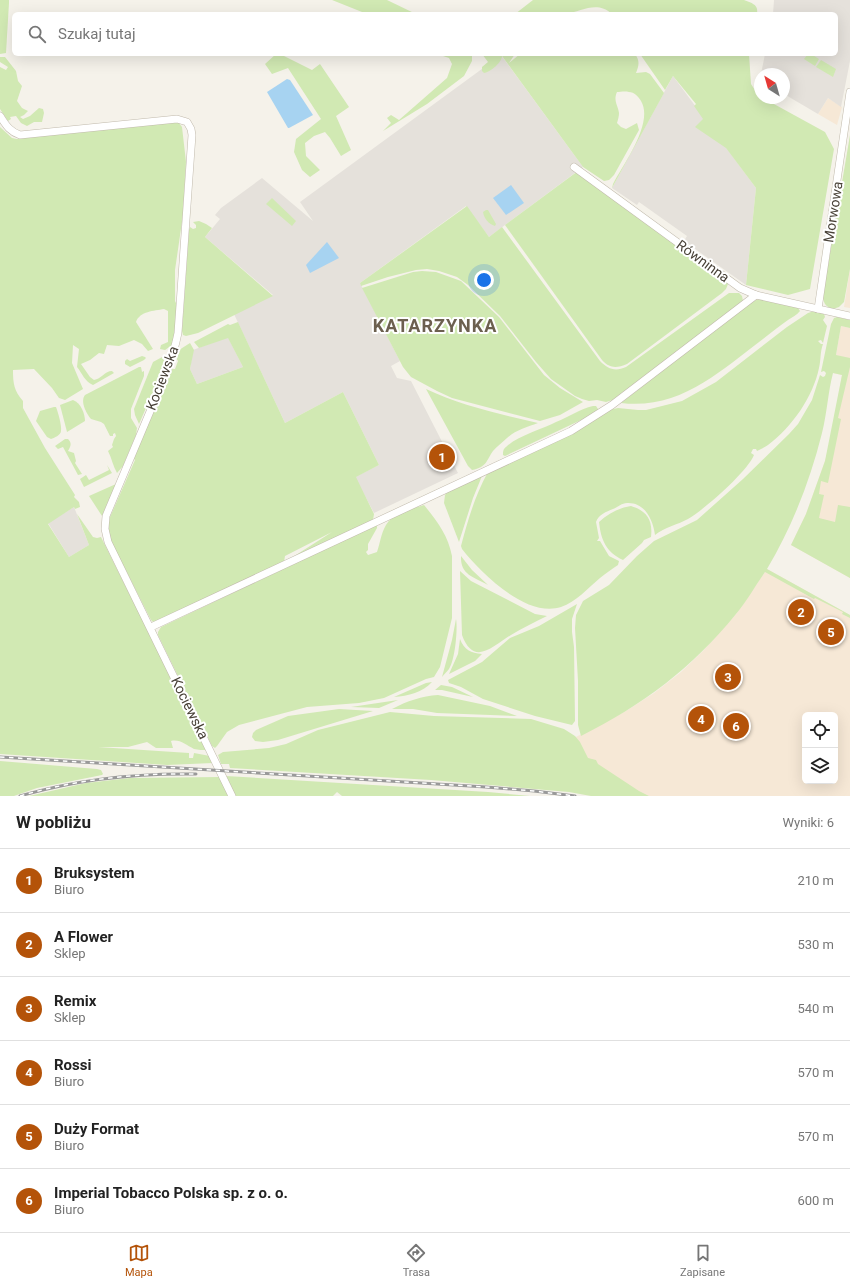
<!DOCTYPE html>
<html lang="pl">
<head>
<meta charset="utf-8">
<style>
  body { margin:0; font-family:Roboto,sans-serif; background:#f6f6f6; color:#222 }
  .controls { position:absolute; right:12px; bottom:12px; display:grid; overflow:hidden; border-radius:6px; box-shadow:0 4px 16px #0002 }
  .controls button { width:36px; height:36px; display:grid; place-items:center; padding:0; border:0; border-bottom:1px solid #e0e0e0; background:#fff; color:#222; font:20px sans-serif }
  .compass { position:absolute; left:754px; top:68px; width:36px; height:36px; border-radius:50%; background:#fff; box-shadow:0 4px 16px #0002; rotate:323deg }
  .you { position:absolute; left:484px; top:280px; width:14px; height:14px; margin:-10px; border:3px solid #fff; border-radius:50%; background:#1a73e8; box-shadow:0 0 0 6px #1a73e833 }
  .badge { display:grid; place-items:center; width:26px; height:26px; border-radius:50%; background:#b45309; color:#fff; font-size:13px; font-weight:700 }
  .pin { position:absolute; translate:-50% -50%; border:2px solid #fff; box-shadow:0 1px 4px #0006 }
  .list { margin:0; padding:0; list-style:none }
  h2 { display:flex; justify-content:space-between; align-items:center; height:52px; margin:0; padding:0 16px; font-size:17px }
  h2 small { font-size:13px; font-weight:400; color:#767676 }
  .list li { display:grid; grid-template-columns:26px 1fr auto; gap:12px; align-items:center; box-sizing:border-box; height:64px; padding:0 16px; border-top:1px solid #e0e0e0 }
  .list b { display:block; font-size:15px; white-space:nowrap }
  .list p { margin:0; font-size:13px; white-space:nowrap; color:#767676 }
  .list em { font-size:13px; font-style:normal; color:#767676 }
  .icon { flex:none; width:22px; height:22px; fill:none; stroke:currentColor; stroke-width:2; stroke-linecap:round; stroke-linejoin:round }
  .map { position:relative; flex:none; width:850px; height:796px; overflow:hidden }
  .search { position:absolute; background:#fff; box-shadow:0 4px 16px #0002; left:12px; right:12px; top:12px; height:44px; display:flex; align-items:center; gap:10px; box-sizing:border-box; padding:0 14px; border-radius:6px; color:#767676; font-size:15px }
  .sheet { height:436px; background:#fff }
  nav { display:flex; justify-content:space-around; align-items:center; box-sizing:border-box; height:56px; border-top:1px solid #e0e0e0; background:#fff; font-size:11px; color:#767676 }
  nav a { display:grid; justify-items:center; gap:2px }
  nav .on { color:#b45309 }
  .map>svg:first-child { display:block }
  .commercial { fill:#f6e8d6; fill-rule:evenodd }
  .industrial { fill:#e5e1db }
  .green { fill:#d1e9b3; fill-rule:evenodd }
  .water { fill:#a7d3f1 }
  .lines { fill:none; stroke-linecap:round; stroke-linejoin:round }
  .minor-casing { stroke:#c1baac; stroke-width:8 }
  .minor { stroke:#fff; stroke-width:7 }
  .rail-casing { stroke:#999; stroke-width:3 }
  .rail { stroke:#fff; stroke-width:1.5; stroke-dasharray:4.5; stroke-linecap:butt }
  .labels { text-anchor:middle; stroke-width:4; stroke-linejoin:round; paint-order:stroke }
  .street-label { font-size:14px; fill:#494238; stroke:#fff }
  .district-label { font-size:18px; font-weight:bold; letter-spacing:1px; fill:#6c604f; stroke:#fff }
</style>
</head>
<body>
<div class="map">
<svg width="850" height="796" viewBox="0 0 850 796">
  <rect width="100%" height="100%" fill="#f5f2ea"/>
  <!-- commercial -->
  <g class="commercial">
    <polygon points="828,98 842,107 837,125 818,114"/>
    <polygon points="850,269 850,308 844,307"/>
    <polygon points="841,326 850,328 850,578 791,545 806,514 825,461 831,438 842,375 833,373"/>
    <path d="M767,569l83,46v181h-239l-37,-58 52,-27 28,-18 27,-21 22,-21 33,-37zM805,715h30v66h-30z"/>
  </g>
  <!-- industrial -->
  <g class="industrial">
    <polygon points="774,0 850,0 850,61 841,107 828,98 818,114 784,94 784,74 761,74 765,54 836,54 836,14 773,14"/>
    <polygon points="501,55 583,167 489,237 466,206 360,283 400,361 391,366 397,378 411,381 458,473 374,513 355,477 379,465 343,392 285,423 234,314 273,295 205,237 220,219 215,215 221,208 262,178 313,221 300,202"/>
    <polygon points="673,76 756,188 746,285 684,241 687,236 639,202 637,205 612,188"/>
    <polygon points="228,337 243,367 197,384 190,369 193,350"/>
    <polygon points="74,507 89,545 69,557 48,523"/>
  </g>
  <!-- green -->
  <g class="green">
    <polygon points="0,0 9,0 9,3 6,53 0,54"/>
    <polygon points="332,0 387,0 416,14 367,14"/>
    <path d="M533,0h211c7,3 15,4 13,14h-13l-2,-1 -3,1h-127c-16,-14 -30,-2 -47,0 -16,2 -34,0 -50,0z"/>
    <polygon points="276,54 280,54 312,70 320,64 349,107 336,116 351,150 341,156 330,138 325,132 314,136 305,143 306,156 320,170 310,177 302,170 294,152 296,139 321,119 288,68 272,74 265,64"/>
    <polygon points="437,54 472,54 472,61 464,76 427,104 383,131 391,123 387,118 391,115 399,120 447,78 452,64 449,58"/>
    <path d="M482,54h33l-6,9 11,-9h115c5,7 4,11 1,19l10,-1 4,2 14,19 -52,95 1,-4c11,-21 41,-61 28,-83 -2,-4 -7,-9 -12,-9 -4,-1 -9,0 -12,0 -4,9 1,13 2,21 0,3 -1,7 -2,10l4,4 5,2 11,-6 2,7 -25,45 -5,5 -5,1 -21,-14 -81,-111c0,6 -11,16 -18,17l-2,-2v-4l6,-5z"/>
    <polygon points="640,54 749,54 751,84 760,98 763,98 825,132 834,149 810,289 788,295 746,285 756,188 726,148 695,127 703,119 694,106 696,104 673,76 665,90"/>
    <polygon points="808,54 811,54 819,59 815,66 804,59"/>
    <polygon points="0,57 5,57 16,71 18,81 22,86 17,101 22,108 28,111 24,115 20,117 23,119 30,116 39,108 43,109 44,113 42,122 34,122 27,126 21,123 16,116 10,117 11,119 8,121 0,109 0,67 6,70 8,67 0,62"/>
    <polygon points="821,60 836,69 833,77 816,67"/>
    <path d="M176,119l6,8 4,35 -3,53 -8,55v31c6,9 -1,33 -3,44l-7,5 -5,-1 1,-4 7,-3v-31l-4,-2c-10,2 -24,2 -28,13l17,27 -5,2 -6,-7 -8,-4 -15,6 -12,-1 -3,9 -5,-1 -9,7 -9,4 9,13 4,3c7,-1 11,-9 18,-9l2,2 -21,12c-8,-3 -11,-12 -16,-18l2,-18 -6,-4 -1,18 11,26 -18,11 -6,-2 -7,-10 -18,-19 -21,1c0,13 1,21 10,31v7l22,40 30,47 -1,2 5,5 1,5 -5,2 -1,-2 -26,17 21,33 20,-12 -12,-31 16,23 4,1 4,-1 106,213c-4,0 -9,0 -13,-1 -8,-4 -14,-10 -23,-8l2,7h-17l-9,-6 -19,5h-30l91,6v5h4l1,-5 16,3 3,7 -46,2 -167,-11v-627l12,11 5,1z"/>
    <path d="M850,135v134l-6,33 -5,5 -6,2c-8,-2 -10,-7 -10,-14z"/>
    <path d="M578,171l148,110 2,3 -2,5 -4,4 -95,71c-10,4 -17,5 -25,-4l-97,-135z"/>
    <polygon points="272,198 296,221 292,226 266,204"/>
    <path d="M467,206l22,31 13,-10 98,134c8,8 15,11 26,6l103,-74h10l3,3 1,5 -127,98 -10,3 -9,-2 -8,1 -7,-2 -7,-3 -24,-17 -15,-17 -36,-46 -32,-31 -11,-8 -18,-6 -12,-2 -11,1 -28,7 -27,9 -1,-3z"/>
    <path d="M486,210h2l8,14 -1,2c-7,-2 -11,-8 -12,-14z"/>
    <polygon points="199,221 206,224 212,228 205,237 273,296 198,333 186,336 183,335 182,331 189,230 190,227 193,229 196,228 196,225 193,222"/>
    <polygon points="422,271 436,272 461,281 499,317 544,375 560,388 583,402 560,415 540,421 452,398 437,391 411,377 403,367 362,288 413,272"/>
    <path d="M759,299l39,9 2,3c-3,4 -8,6 -12,9 -9,6 -17,13 -25,19 -44,33 -83,71 -142,64l126,-98 7,-4z"/>
    <path d="M814,311l10,3 1,3 -2,3 4,6 -4,17 -2,-3 -3,1 3,3h2c-3,8 -2,16 -4,24 -6,29 -27,59 -51,77 -3,2 -7,4 -11,6l-1,-2h-3l-2,4 3,2c-7,17 -49,54 -66,64 -11,6 -23,8 -33,16 -2,-15 -10,-33 -28,-32 -5,0 -9,4 -14,6 -7,3 -14,5 -17,13l3,16 -2,3h3l9,15 10,5 -1,4c-6,4 -12,8 -18,13 -12,10 -24,24 -39,29 -35,11 -80,-34 -99,-58l-1,-3c7,-26 14,-51 27,-74l121,-62 9,-2 20,2h8l36,-9 34,-19 71,-55 21,-14z"/>
    <path d="M837,317l13,3v8l-9,-2 -5,29 14,3v9l-12,51 3,1 -13,64 -7,-2 -2,13 5,1 -5,23 16,4 3,-17 12,2v71l-59,-33 15,-31 19,-53 17,-86 -9,-2c-5,19 -6,40 -11,60 -12,48 -30,94 -55,136l83,46v3l-8,-4 1,-2 -28,-14 -1,1 -49,-27c-10,14 -18,29 -29,42 -44,54 -93,91 -155,122l-3,-11v-44l-3,-53 1,-13 7,-14 26,-16 28,-29 17,-15 43,-21 46,-41 46,-45 9,-10 14,-24 8,-25 3,2 2,-1 1,-3 -2,-2 -3,1 10,-48 3,-6z"/>
    <path d="M238,322l47,101 58,-31 36,73 -23,12 18,37 -1,6 -105,50 -31,13 -39,20 -32,15 -13,4 -2,-2 -40,-79c-3,-8 -3,-15 -1,-24l25,-57 -2,-2 34,-80 5,-9h3l3,-8 -2,-3 3,-8 11,-7 4,7 -4,19 7,15 46,-17 -15,-29 -29,10 -5,-6 34,-18 2,1zM332,532l-47,30h-1l1,-6z"/>
    <polygon points="142,356 145,357 146,358 144,360 130,367 125,364 125,361 127,359 130,361"/>
    <polygon points="164,356 167,357 167,360 139,424 135,415 134,409 153,362"/>
    <path d="M139,367h2l1,5 2,-1v5l-13,33v9l6,10 -1,7 -13,31 -6,7c-4,-7 -5,-14 -9,-22l5,-4 -1,-2 2,-6 2,-3 -1,-3 -2,1v2h-3l-6,-12 -3,-2 -10,-3c-5,-6 -11,-18 -6,-24z"/>
    <path d="M426,389c36,17 74,25 112,34 -11,4 -22,7 -31,15 -4,4 -10,8 -14,13 -7,10 -6,16 -21,19l-4,-4z"/>
    <path d="M73,400c8,3 12,14 12,21l-18,11 -7,-27z"/>
    <path d="M593,406h3l2,3v3l-93,44 -2,-1c0,-3 0,-6 3,-8 11,-11 37,-18 50,-25 13,-5 24,-13 37,-16z"/>
    <path d="M54,407h2c2,5 6,19 5,24 0,4 -7,7 -10,8l-4,-2 -11,-16 4,-10z"/>
    <path d="M65,439h3c4,4 3,7 0,12l6,2 2,8 -1,2 7,11 -4,1 -15,-28 -5,2 -3,-3z"/>
    <polygon points="107,465 112,473 84,487 80,479 86,475 89,480 109,470"/>
    <polygon points="482,476 473,498 459,542 444,503 445,495 448,491"/>
    <polygon points="116,484 102,516 89,496"/>
    <path d="M424,505c13,16 24,30 28,51v62l-12,49 -6,10 -8,2 -42,19 -25,5 -52,4 -68,18 -12,7 -10,14 -2,2 -3,-2 -54,-111v-3l3,-5 213,-101h3v2l-9,16v6l-2,2 2,3 9,-3c3,-8 4,-19 9,-27 7,-12 25,-16 38,-20z"/>
    <path d="M631,506c16,5 22,14 20,31l-7,3 -2,3 -19,17c-17,-8 -22,-20 -24,-38 9,-8 19,-14 32,-16z"/>
    <path d="M461,556l11,14 16,15c-14,-8 -28,-10 -27,-29z"/>
    <path d="M460,571l11,10 64,33 12,2c-12,6 -25,12 -36,19 -17,10 -37,33 -49,0z"/>
    <polygon points="577,604 572,619 572,632 574,647 575,721 572,725 535,716 483,699 461,687 449,683 448,680 482,662 510,638 539,626"/>
    <path d="M456,619c2,10 -1,41 -7,50 -2,3 -5,5 -7,8l10,-37z"/>
    <path d="M460,639c4,11 11,14 22,15l-7,7 -26,13 9,-20z"/>
    <path d="M432,682c-9,10 -24,14 -38,15l32,-14z"/>
    <polygon points="441,685 452,687 473,697 442,690 435,690"/>
    <path d="M438,695l52,11 27,10 -80,-3 -24,-4h-21c15,-8 30,-13 46,-14z"/>
    <polygon points="398,700 379,708 351,707"/>
    <polygon points="339,709 373,711 278,740 263,742 255,741 252,737 253,733 256,730 288,716"/>
    <polygon points="390,712 434,716 531,719 564,729 575,736 580,742 588,758 596,760 598,764 639,791 649,796 591,796 569,792 431,780 230,768 229,764 221,764 218,755 223,752 269,748 286,744 318,730"/>
    <polygon points="0,761 97,769 101,770 103,774 102,775 37,788 14,796 0,796"/>
    <polygon points="226,776 488,792 530,796 342,796 337,792 333,796 235,796"/>
    <polygon points="220,777 228,796 29,796 86,783 130,778"/>
  </g>
  <!-- water -->
  <g class="water">
    <polygon points="287,79 290,80 313,115 289,128 288,128 267,92"/>
    <polygon points="511,185 524,203 506,215 493,198"/>
    <polygon points="327,242 339,258 310,273 306,265"/>
  </g>
  <g class="lines">
    <!-- minor casing -->
    <g class="minor-casing">
      <g id="minor">
        <path d="M0,116c6,9 9,15 20,19l157,-16 10,3 4,7 1,6 -14,198 -2,9 -6,22 -64,152 -1,13 3,13 124,254"/>
        <polyline points="574,167 740,288 756,295 850,316"/>
        <polyline points="818,309 850,92"/>
        <polyline points="151,627 571,431 612,405 756,295"/>
      </g>
    </g>
    <!-- minor -->
    <use href="#minor" class="minor"/>
    <!-- rail casing -->
    <g class="rail-casing">
      <g id="rail">
        <polyline points="0,757 486,787 534,791 575,796"/>
        <path d="M20,796c58,-17 116,-23 176,-22"/>
      </g>
    </g>
    <!-- rail -->
    <use href="#rail" class="rail"/>
  </g>
  <g class="labels">
    <!-- street labels -->
    <g class="street-label">
      <text transform="translate(833 212) rotate(-81)" y="5">Morwowa</text>
      <text transform="translate(703 261) rotate(36)" y="5">Równinna</text>
      <text transform="translate(162 378) rotate(-69)" y="5">Kociewska</text>
      <text transform="translate(190 708) rotate(64)" y="5">Kociewska</text>
    </g>
    <!-- district labels -->
    <g class="district-label">
      <text x="435" y="332">KATARZYNKA</text>
    </g>
  </g>
</svg>
<div class="controls">
<button><svg class="icon" aria-label="locate" viewBox="0 0 24 24"><circle cx="12" cy="12" r="6"/><path d="M12 2v4M12 18v4M2 12h4M18 12h4"/></svg></button>
<button><svg class="icon" aria-label="layers" viewBox="0 0 24 24"><path d="M12 4l9 5-9 5-9-5zM3 14l9 5 9-5"/></svg></button>
</div>
<svg class="compass" viewBox="-18 -18 36 36"><path d="M0-13l5 13h-10z" fill="#e53935"/><path d="M0 13l5-13h-10z" fill="#767676"/></svg>
<div class="you"></div>
<div class="pin badge" style="left:442px;top:457px">1</div>
<div class="pin badge" style="left:801px;top:612px">2</div>
<div class="pin badge" style="left:728px;top:677px">3</div>
<div class="pin badge" style="left:701px;top:719px">4</div>
<div class="pin badge" style="left:831px;top:632px">5</div>
<div class="pin badge" style="left:736px;top:726px">6</div>
<div class="search"><svg class="icon" aria-label="search" viewBox="0 0 24 24"><circle cx="10" cy="10" r="6"/><path d="M15 15l6 6"/></svg>Szukaj tutaj</div>
</div>
<section class="sheet">
<h2>W pobliżu<small>Wyniki: 6</small></h2>
<ul class="list">
<li><span class="badge">1</span><div><b>Bruksystem</b><p>Biuro</p></div><em>210 m</em></li>
<li><span class="badge">2</span><div><b>A Flower</b><p>Sklep</p></div><em>530 m</em></li>
<li><span class="badge">3</span><div><b>Remix</b><p>Sklep</p></div><em>540 m</em></li>
<li><span class="badge">4</span><div><b>Rossi</b><p>Biuro</p></div><em>570 m</em></li>
<li><span class="badge">5</span><div><b>Duży Format</b><p>Biuro</p></div><em>570 m</em></li>
<li><span class="badge">6</span><div><b>Imperial Tobacco Polska sp. z o. o.</b><p>Biuro</p></div><em>600 m</em></li>
</ul>
</section>
<nav>
<a class="on"><svg class="icon" aria-label="map" viewBox="0 0 24 24"><path d="M3 6l6-2 6 2 6-2v14l-6 2-6-2-6 2zM9 4v14M15 6v14"/></svg>Mapa</a>
<a><svg class="icon" aria-label="directions" viewBox="0 0 24 24"><path d="M12 3l9 9-9 9-9-9zM9 14v-3h6M13 9l2 2-2 2"/></svg>Trasa</a>
<a><svg class="icon" aria-label="saved" viewBox="0 0 24 24"><path d="M7 4h10v16l-5-4-5 4z"/></svg>Zapisane</a>
</nav>
</body>
</html>
